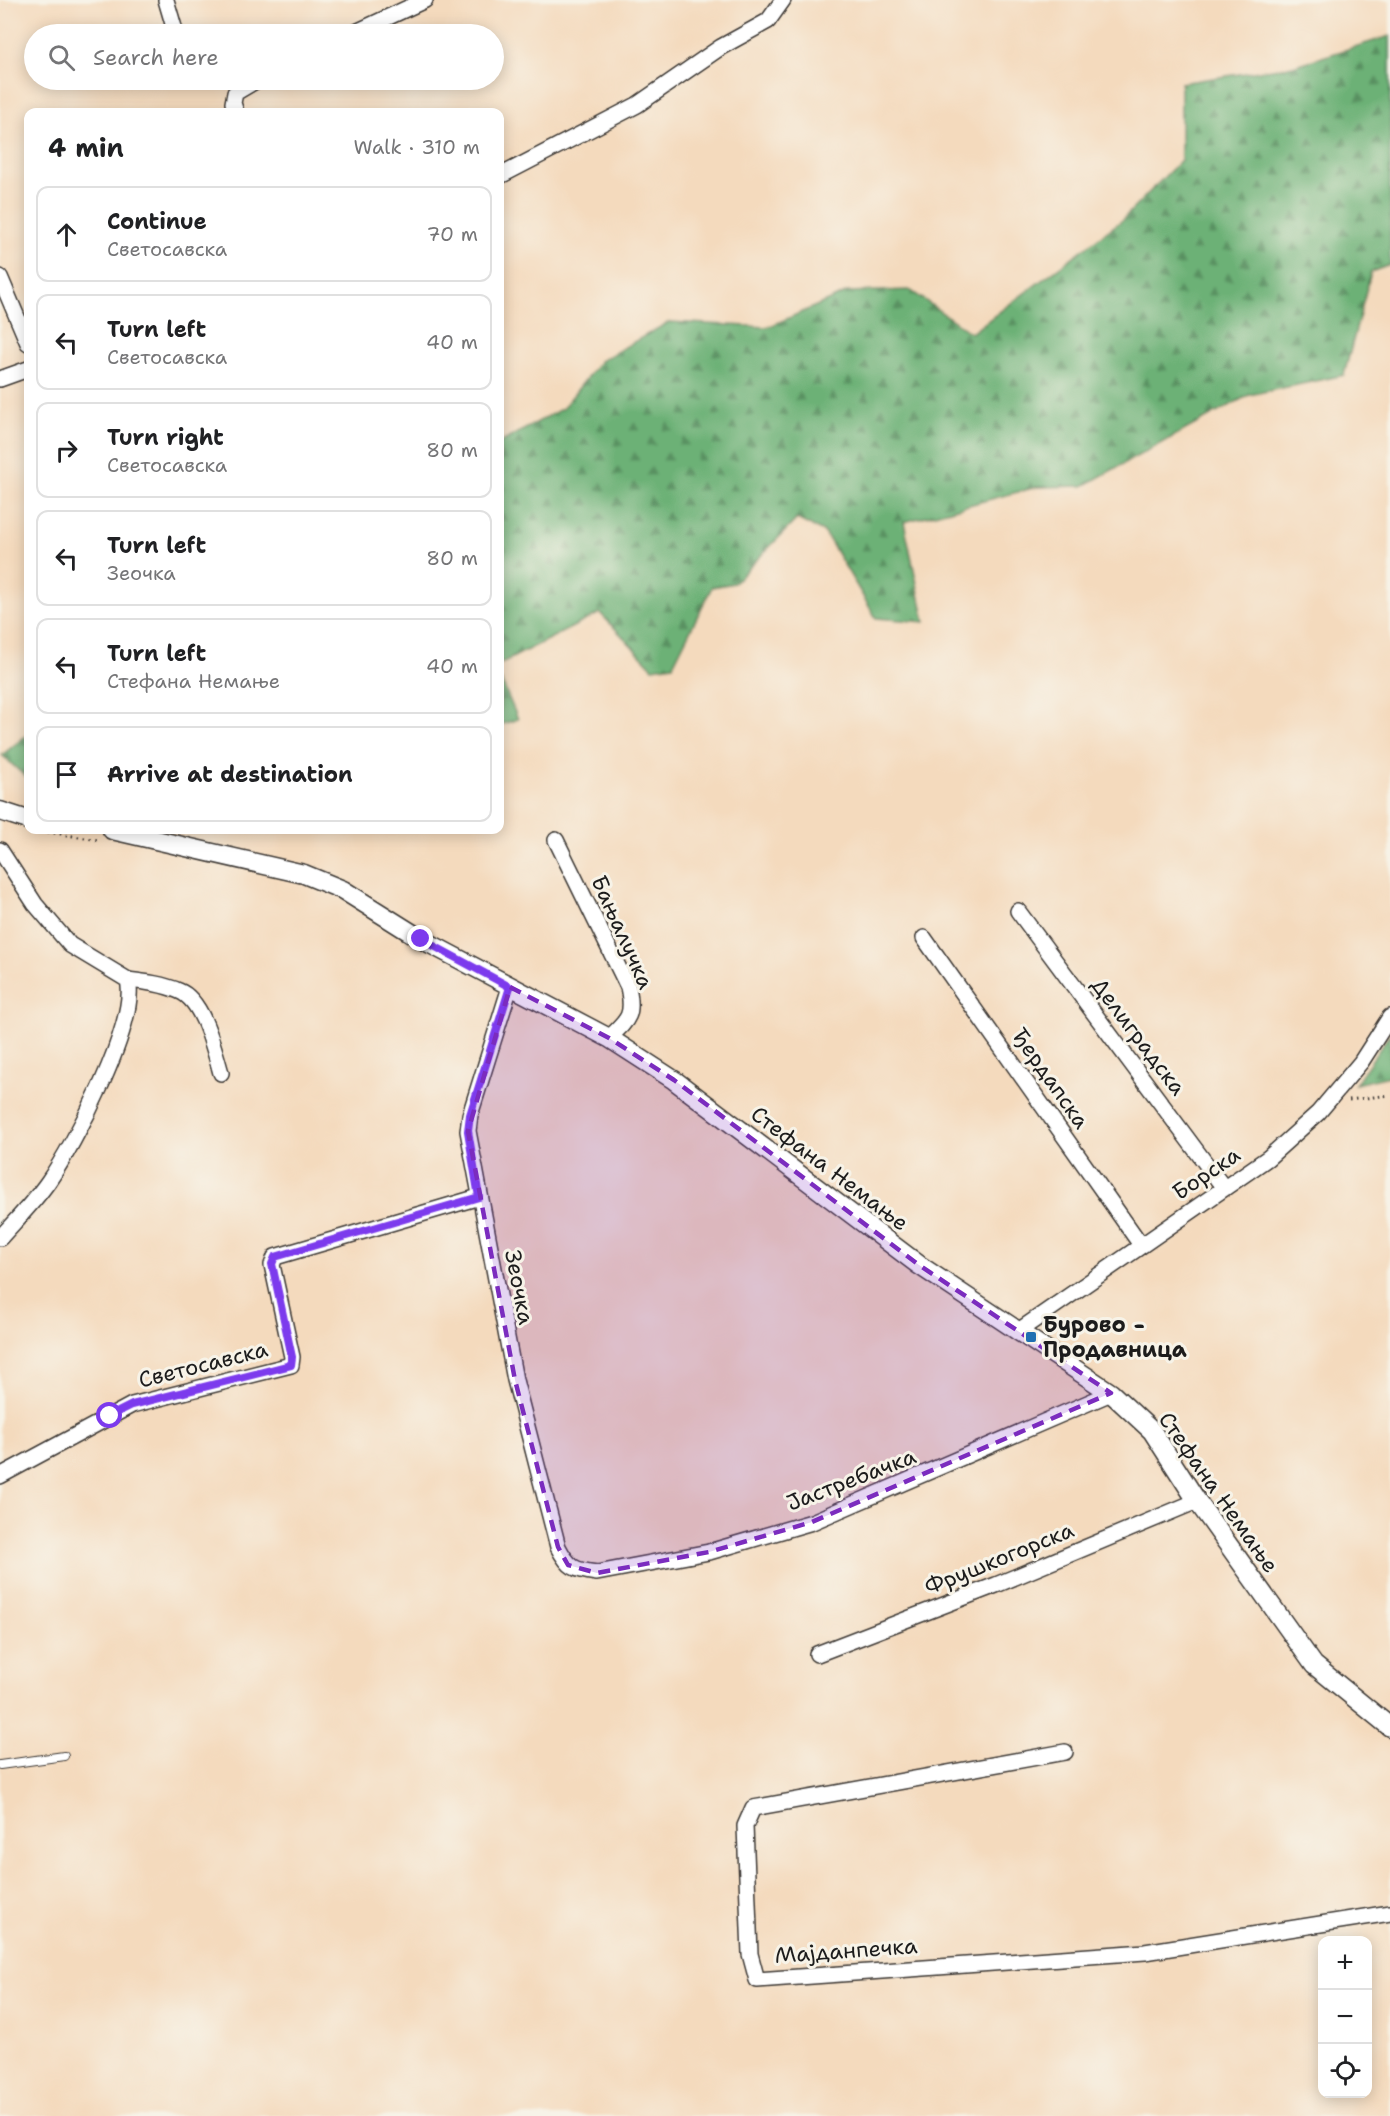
<!DOCTYPE html>
<html lang="en">
<head>
<meta charset="utf-8">
<style>
  body { margin:0; font-family:"Shantell Sans",sans-serif; background:#f6f6f6; color:#202124 }
  .controls { position:absolute; right:18px; bottom:18px; display:grid; overflow:hidden; border-radius:12px; box-shadow:0 3px 15px #0003 }
  .controls button { width:54px; height:54px; display:grid; place-items:center; padding:0; border:0; border-bottom:2px solid #e0e0e0; background:#fff; color:#202124; font:30px sans-serif }
  .stop { position:absolute; width:18px; height:18px; margin:-14px; border:4px solid #7c3aed; border-radius:50%; background:#fff }
  .stop.end { background:#7c3aed; border-color:#fff; box-shadow:0 2px 6px #0008 }
  .list { margin:0; padding:0; list-style:none }
  h2 { display:flex; justify-content:space-between; align-items:center; height:78px; margin:0; padding:0 24px; font-size:26px }
  h2 small { font-size:20px; font-weight:400; color:#757577 }
  .list li { display:grid; grid-template-columns:39px 1fr auto; gap:18px; align-items:center; box-sizing:border-box; height:96px; margin:0 12px 12px; padding:0 12px; border:2px solid #e0e0e0; border-radius:12px }
  .list b { display:block; font-size:22px; white-space:nowrap }
  .list p { margin:0; font-size:20px; white-space:nowrap; color:#757577 }
  .list em { font-size:20px; font-style:normal; color:#757577 }
  .icon { flex:none; width:33px; height:33px; fill:none; stroke:currentColor; stroke-width:2; stroke-linecap:round; stroke-linejoin:round }
  .map { position:relative; flex:none; width:1390px; height:2116px; overflow:hidden }
  .search { position:absolute; background:#fff; box-shadow:0 3px 15px #0003; left:24px; top:24px; width:480px; height:66px; display:flex; align-items:center; gap:15px; box-sizing:border-box; padding:0 21px; border-radius:33px; color:#757577; font-size:22px }
  .panel { position:absolute; background:#fff; box-shadow:0 3px 15px #0003; left:24px; top:108px; width:480px; height:726px; border-radius:12px }
  .map>svg:first-child { display:block }
  .forest { fill:url(#forest-firs); stroke:#446649; stroke-width:1.5 }
  .lines { fill:none; stroke-linecap:round; stroke-linejoin:round }
  .service-casing { stroke:#3c3834; stroke-width:10 }
  .minor-casing { stroke:#3c3834; stroke-width:18 }
  .tertiary-casing { stroke:#3c3834; stroke-width:21 }
  .path { stroke:#3c3834; stroke-width:3; stroke-dasharray:1.5 4.5; stroke-linecap:butt }
  .service { stroke:#fff; stroke-width:8 }
  .minor { stroke:#fff; stroke-width:15 }
  .tertiary { stroke:#fff; stroke-width:18 }
  .route { stroke:#7c3aed; stroke-width:8 }
  .marked { fill:#7b2cbf; fill-opacity:0.2; stroke:#7b2cbf; stroke-width:4.5; stroke-dasharray:12 8; stroke-linejoin:round }
  .poi-dot { fill:#1f6fb2; stroke:#f7f3e8; stroke-width:2 }
  .labels { text-anchor:middle; stroke-width:6; stroke-linejoin:round; paint-order:stroke }
  .street-label { font-size:22px; fill:#1c1c1c; stroke:#f7f3e8 }
  .poi-label { font-size:22px; font-weight:bold; fill:#1c1c1c; stroke:#f7f3e8; text-anchor:start }
</style>
</head>
<body>
<div class="map">
<svg width="1390" height="2116" viewBox="0 0 1390 2116">
  <defs>
    <pattern id="forest-firs" width="22" height="20" patternUnits="userSpaceOnUse" patternTransform="scale(1.5)"><rect width="22" height="20" fill="#6cb176"/><path d="M5 1l3.5 6h-7zM16 11l3.5 6h-7z" fill="#588f60"/></pattern>
  </defs>
  <rect width="100%" height="100%" fill="#f7f3e8"/>
  <filter id="ink" filterUnits="userSpaceOnUse"><feTurbulence type="fractalNoise" baseFrequency=".0167" numOctaves="2"/><feDisplacementMap in="SourceGraphic" scale="12" xChannelSelector="R" yChannelSelector="G"/><feConvolveMatrix kernelMatrix="1 2 1 2 8 2 1 2 1" color-interpolation-filters="sRGB"/></filter>
  <filter id="wash" filterUnits="userSpaceOnUse"><feTurbulence type="fractalNoise" baseFrequency=".008" numOctaves="4" result="noise"/><feDisplacementMap in="SourceGraphic" scale="24" xChannelSelector="R" yChannelSelector="G"/><feGaussianBlur stdDeviation="1.35" result="paint"/><feColorMatrix in="noise" values="0 0 0 0 0 0 0 0 0 0 0 0 0 0 0 0 0 1.4 0 .05"/><feComposite in="paint" operator="in"/></filter>
  <g filter="url(#wash)">
    <rect width="100%" height="100%" fill="#f4dabd"/>
    <!-- forest -->
    <g class="forest">
      <polygon points="1390,36 1390,265 1371,272 1344,375 1249,395 1083,486 1037,487 904,522 925,622 876,618 825,533 797,519 734,583 712,587 673,665 653,668 600,613 500,664 500,443 563,408 600,361 669,322 768,327 848,292 910,290 971,333 1121,221 1181,160 1181,83 1293,66"/>
      <polygon points="500,678 518,719 500,725"/>
      <polygon points="28,734 28,779 2,755"/>
      <polygon points="1390,1034 1390,1076 1355,1084"/>
    </g>
  </g>
  <g filter="url(#ink)">
    <g class="lines">
      <!-- service casing -->
      <g class="service-casing">
        <polyline id="service" points="0,1765 64,1756"/>
      </g>
      <!-- minor casing -->
      <g class="minor-casing">
        <g id="minor">
          <polyline points="166,0 176,34"/>
          <polyline points="352,34 425,0"/>
          <polyline points="236,112 233,103 235,93 257,80"/>
          <polyline points="500,176 637,105 721,47 768,21 783,0"/>
          <polyline points="0,277 28,343"/>
          <polyline points="0,379 28,369"/>
          <path d="M556,840l72,147c6,28 1,32 -19,51"/>
          <path d="M0,850l35,54 35,41 58,35c11,42 -54,165 -80,202 -14,20 -32,38 -48,56"/>
          <polyline points="1018,911 1224,1188"/>
          <polyline points="924,938 1141,1245"/>
          <path d="M128,980c17,2 35,4 51,11 24,9 35,58 42,82"/>
          <path d="M510,987l-40,128 -2,16 47,249 43,167c11,21 16,23 39,26l112,-21 103,-30 299,-129"/>
          <polyline points="1017,1332 1268,1158 1318,1113 1361,1062 1390,1017"/>
          <polyline points="0,1476 132,1405 291,1365 292,1357 272,1265 275,1257 479,1197"/>
          <polyline points="817,1654 996,1585 1197,1501"/>
          <polyline points="1065,1752 753,1808 745,1826 750,1954 757,1980 1145,1952 1390,1913"/>
        </g>
      </g>
      <!-- tertiary casing -->
      <g class="tertiary-casing">
        <g id="tertiary">
          <polyline points="0,811 28,820"/>
          <polyline points="112,830 304,874 343,890 421,939 609,1038 674,1080 919,1265 1111,1393 1152,1431 1197,1501 1314,1665 1390,1727"/>
        </g>
      </g>
      <!-- path -->
      <g class="path">
        <polyline points="42,831 98,840"/>
        <polyline points="1349,1100 1390,1095"/>
      </g>
      <!-- service -->
      <use href="#service" class="service"/>
      <!-- minor -->
      <use href="#minor" class="minor"/>
      <!-- tertiary -->
      <use href="#tertiary" class="tertiary"/>
    </g>
  </g>
  <g class="lines" filter="url(#ink)">
    <!-- route -->
    <polyline class="route" points="110,1416 132,1405 291,1365 292,1357 272,1264 275,1257 479,1197 468,1131 470,1115 510,987 421,939"/>
  </g>
  <!-- marked area -->
  <path class="marked" d="M510,987l99,51 65,42 245,185 192,128 -299,129 -103,30 -112,21 -29,-8 -10,-18 -43,-167 -47,-249z"/>
  <!-- markers -->
  <rect class="poi-dot" x="1025" y="1331" width="12" height="12" rx="3"/>
  <g class="labels">
    <!-- street labels -->
    <g class="street-label">
      <text transform="translate(623 932) rotate(66)" y="8">Бањалучка</text>
      <text transform="translate(1139 1036) rotate(53)" y="8">Делиградска</text>
      <text transform="translate(1051 1078) rotate(55)" y="8">Ђердапска</text>
      <text transform="translate(830 1168) rotate(37)" y="8">Стефана Немање</text>
      <text transform="translate(1206 1173) rotate(-34)" y="8">Борска</text>
      <text transform="translate(520 1287) rotate(79)" y="8">Зеочка</text>
      <text transform="translate(203 1364) rotate(-14)" y="8">Светосавска</text>
      <text transform="translate(851 1479) rotate(-21)" y="8">Јастребачка</text>
      <text transform="translate(1219 1492) rotate(55)" y="8">Стефана Немање</text>
      <text transform="translate(999 1558) rotate(-22)" y="8">Фрушкогорска</text>
      <text transform="translate(846 1950) rotate(-4)" y="8">Мајданпечка</text>
    </g>
    <!-- poi labels -->
    <g class="poi-label">
      <text x="1043" y="1332">Бурово -<tspan x="1043" dy="25">Продавница</tspan></text>
    </g>
  </g>
</svg>
<div class="controls">
<button>+</button>
<button>−</button>
<button><svg class="icon" aria-label="locate" viewBox="0 0 24 24"><circle cx="12" cy="12" r="6"/><path d="M12 2v4M12 18v4M2 12h4M18 12h4"/></svg></button>
</div>
<div class="stop" style="left:110px;top:1416px"></div>
<div class="stop end" style="left:421px;top:939px"></div>
<div class="search"><svg class="icon" aria-label="search" viewBox="0 0 24 24"><circle cx="10" cy="10" r="6"/><path d="M15 15l6 6"/></svg>Search here</div>
<section class="panel">
<h2>4 min<small>Walk · 310 m</small></h2>
<ul class="list">
<li><svg class="icon" aria-label="ahead" viewBox="0 0 24 24"><path d="M12 20V5M6 11l6-6 6 6"/></svg><div><b>Continue</b><p>Светосавска</p></div><em>70 m</em></li>
<li><svg class="icon" aria-label="left" viewBox="0 0 24 24"><path d="M17 20v-9H6M10 6l-5 5 5 5"/></svg><div><b>Turn left</b><p>Светосавска</p></div><em>40 m</em></li>
<li><svg class="icon" aria-label="right" viewBox="0 0 24 24"><path d="M7 20v-9h11M14 6l5 5-5 5"/></svg><div><b>Turn right</b><p>Светосавска</p></div><em>80 m</em></li>
<li><svg class="icon" aria-label="left" viewBox="0 0 24 24"><path d="M17 20v-9H6M10 6l-5 5 5 5"/></svg><div><b>Turn left</b><p>Зеочка</p></div><em>80 m</em></li>
<li><svg class="icon" aria-label="left" viewBox="0 0 24 24"><path d="M17 20v-9H6M10 6l-5 5 5 5"/></svg><div><b>Turn left</b><p>Стефана Немање</p></div><em>40 m</em></li>
<li><svg class="icon" aria-label="arrive" viewBox="0 0 24 24"><path d="M6 21V4h12l-3 4 3 4H6"/></svg><div><b>Arrive at destination</b></div></li>
</ul>
</section>
</div>
</body>
</html>
